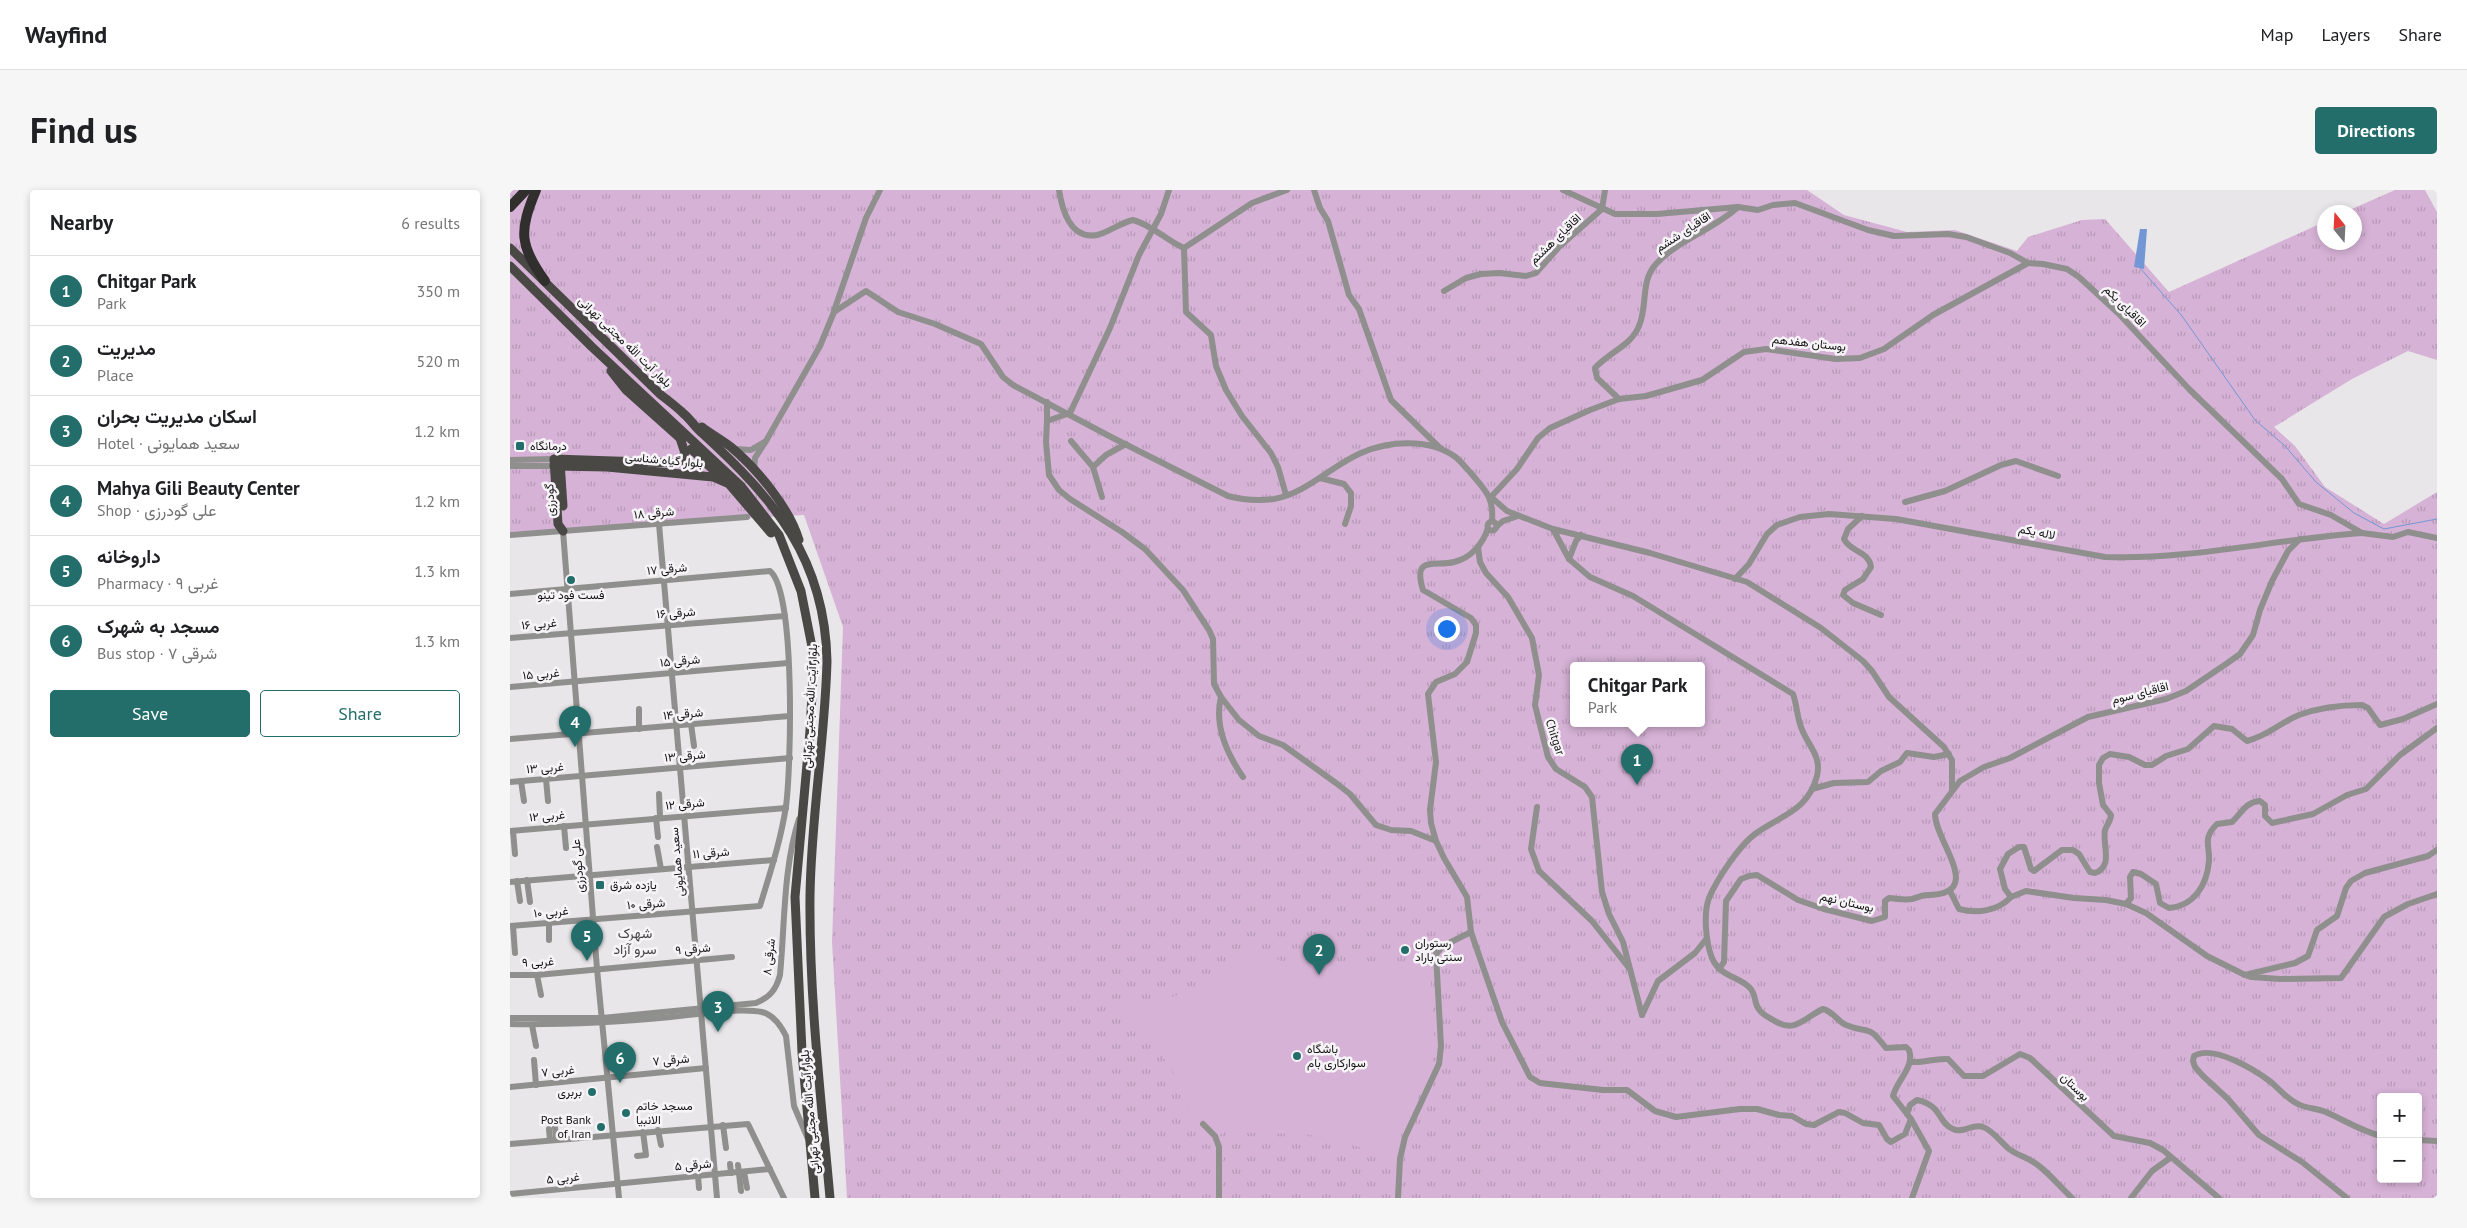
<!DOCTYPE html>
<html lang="en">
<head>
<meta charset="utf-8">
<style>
  body { margin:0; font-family:"PT Sans",Vazirmatn,sans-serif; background:#f6f6f6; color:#202124 }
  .controls { position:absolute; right:15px; bottom:15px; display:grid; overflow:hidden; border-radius:5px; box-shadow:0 2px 8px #0003 }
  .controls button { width:45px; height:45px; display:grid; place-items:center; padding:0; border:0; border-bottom:1px solid #e0e0e0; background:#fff; color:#202124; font:25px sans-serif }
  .compass { position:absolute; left:1807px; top:15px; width:45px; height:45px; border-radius:50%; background:#fff; box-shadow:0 2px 8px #0003; rotate:342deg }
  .you { position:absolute; left:936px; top:438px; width:18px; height:18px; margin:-12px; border:4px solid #fff; border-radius:50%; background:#1a73e8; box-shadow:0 0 0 8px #1a73e833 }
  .badge { display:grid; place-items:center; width:32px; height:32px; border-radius:50%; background:#236e6a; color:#fff; font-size:16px; font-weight:700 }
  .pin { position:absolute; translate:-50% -41px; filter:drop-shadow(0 1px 2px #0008) }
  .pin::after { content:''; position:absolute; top:26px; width:18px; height:15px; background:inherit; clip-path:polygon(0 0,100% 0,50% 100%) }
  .popup { position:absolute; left:1060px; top:472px; width:135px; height:65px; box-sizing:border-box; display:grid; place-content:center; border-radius:5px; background:#fff; filter:drop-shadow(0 1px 4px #0005); font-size:16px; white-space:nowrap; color:#757577 }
  .popup b { font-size:19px; color:#202124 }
  .popup::after { content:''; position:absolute; left:50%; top:100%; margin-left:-10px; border:10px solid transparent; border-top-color:#fff }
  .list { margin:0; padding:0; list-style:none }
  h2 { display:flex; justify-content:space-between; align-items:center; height:65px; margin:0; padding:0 20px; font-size:21px }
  h2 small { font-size:16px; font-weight:400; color:#757577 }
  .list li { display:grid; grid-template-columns:32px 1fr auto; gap:15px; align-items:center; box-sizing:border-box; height:70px; padding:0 20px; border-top:1px solid #e0e0e0 }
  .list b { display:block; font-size:19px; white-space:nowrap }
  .list p { margin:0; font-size:16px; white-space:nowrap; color:#757577 }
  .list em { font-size:16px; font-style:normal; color:#757577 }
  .actions { display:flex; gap:10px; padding:15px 20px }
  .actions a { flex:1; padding:11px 0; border:1px solid #236e6a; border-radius:5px; text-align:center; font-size:18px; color:#236e6a }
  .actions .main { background:#236e6a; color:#fff }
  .map { position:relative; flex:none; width:1927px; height:1008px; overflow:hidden; border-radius:5px }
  header { display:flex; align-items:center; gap:30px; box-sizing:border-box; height:70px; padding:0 25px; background:#fff; border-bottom:1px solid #e0e0e0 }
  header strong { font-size:24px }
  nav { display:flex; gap:28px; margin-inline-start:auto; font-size:18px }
  .intro { display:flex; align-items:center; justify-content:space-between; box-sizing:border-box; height:120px; padding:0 30px }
  h1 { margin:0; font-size:35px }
  .button { padding:12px 22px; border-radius:5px; background:#236e6a; color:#fff; font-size:18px; font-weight:700 }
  main { display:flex; gap:30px; padding:0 30px }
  aside { flex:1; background:#fff; border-radius:5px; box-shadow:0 2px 8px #0003 }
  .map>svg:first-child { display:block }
  .park { fill:url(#park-tufts); fill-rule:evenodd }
  .pitch { fill:#d6b2d6 }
  .water { fill:#7397d5 }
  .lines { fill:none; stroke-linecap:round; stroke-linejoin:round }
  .stream { stroke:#7397d5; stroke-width:1 }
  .minor { stroke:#8f8f8d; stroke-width:6 }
  .major { stroke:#494845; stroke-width:9 }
  .highway { stroke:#312f2d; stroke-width:10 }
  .poi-dot { fill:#236e6a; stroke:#f7f4f7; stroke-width:2 }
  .labels { text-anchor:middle; stroke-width:5; stroke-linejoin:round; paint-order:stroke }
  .street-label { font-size:12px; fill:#151415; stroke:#f7f4f7 }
  .poi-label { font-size:12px; fill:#151415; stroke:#f7f4f7; text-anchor:start }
  .neighbourhood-label { font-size:14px; fill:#444244; stroke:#f7f4f7 }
</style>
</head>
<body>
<header>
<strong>Wayfind</strong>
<nav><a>Map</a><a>Layers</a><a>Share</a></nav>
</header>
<div class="intro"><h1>Find us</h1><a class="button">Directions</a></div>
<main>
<aside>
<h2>Nearby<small>6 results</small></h2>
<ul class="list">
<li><span class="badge">1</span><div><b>Chitgar Park</b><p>Park</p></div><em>350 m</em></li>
<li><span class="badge">2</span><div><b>مدیریت</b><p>Place</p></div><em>520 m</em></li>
<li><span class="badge">3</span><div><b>اسکان مدیریت بحران</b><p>Hotel · سعید همایونی</p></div><em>1.2 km</em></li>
<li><span class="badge">4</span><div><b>Mahya Gili Beauty Center</b><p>Shop · علی گودرزی</p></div><em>1.2 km</em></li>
<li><span class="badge">5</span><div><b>داروخانه</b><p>Pharmacy · ۹ غربی</p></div><em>1.3 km</em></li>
<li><span class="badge">6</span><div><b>مسجد به شهرک</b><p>Bus stop · ۷ شرقی</p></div><em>1.3 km</em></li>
</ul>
<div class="actions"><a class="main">Save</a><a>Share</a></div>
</aside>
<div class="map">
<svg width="1927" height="1008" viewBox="0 0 1927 1008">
  <defs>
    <pattern id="park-tufts" width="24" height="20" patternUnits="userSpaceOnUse" patternTransform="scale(1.25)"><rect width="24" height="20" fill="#d6b2d6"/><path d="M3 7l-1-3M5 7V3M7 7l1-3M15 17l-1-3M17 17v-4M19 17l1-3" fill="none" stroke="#b798b7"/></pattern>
  </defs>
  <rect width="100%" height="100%" fill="#e9e6e9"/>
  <!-- park -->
  <path class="park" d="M0,0h1297l37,25 63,17 48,-2 62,21 11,-14 54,-17 23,-1 64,73 155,-70v20h30v-30h-9l50,-22h30l12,22v148l-29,-9 -56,28 -78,48 21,19 30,41 59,37 53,-32v706h-1590l-15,-256 11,-315 -39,-112 -294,17zM1063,476h128v58h-128zM1871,907h37v82h-37z"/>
  <!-- pitch -->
  <path class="pitch" d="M746,760l35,15 128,-2 11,4 5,80 -4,22 -39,86 -86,-21 -83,-2 -13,14c-22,-22 -26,-51 -39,-78 -8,-16 -44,-45 -58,-57 12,-16 33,-10 51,-9l5,-4 55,-20 13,-20z"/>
  <!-- water -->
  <polygon class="water" points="1630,39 1637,39 1634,79 1624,77"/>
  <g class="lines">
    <!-- stream -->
    <polyline class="stream" points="1630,78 1672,126 1745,230 1775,256 1806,292 1844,323 1874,339 1927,329"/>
    <!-- minor -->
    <g class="minor">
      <path d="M549,0c3,19 11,50 38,45 12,-3 23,-12 36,-15 19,5 33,20 51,28l68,-45 35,-13"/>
      <polyline points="804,0 810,18 818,31 839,105 849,119 881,210 930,258"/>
      <polyline points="1053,0 1105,24 1147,24 1228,17 1248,20 1263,15 1285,13 1358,40 1384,46 1438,44 1456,47 1500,63 1518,73 1533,74 1557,79 1569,87 1609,124 1679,199 1772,289 1789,314 1821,325 1852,343 1883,347 1898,342 1927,348"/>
      <polyline points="674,58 676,122 701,145 706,176 716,200 732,226 761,263 768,277 776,305"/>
      <polyline points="934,101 956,88 971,84 989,83 1016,86 1026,83 1049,57 1092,19 1095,0"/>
      <polyline points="324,121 356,28 370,0"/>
      <path d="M1109,209l-22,-21 -2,-10c14,-16 36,-22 44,-42 9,-20 1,-45 17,-62 22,-24 57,-34 82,-57"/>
      <polyline points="537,212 537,231 560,223 600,138 629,65 651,24 659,0"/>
      <polyline points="537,231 536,252 539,285 549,300 560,309 612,342 635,359 673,400 699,440 703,449 704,494 711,507 729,530 749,546 773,555 826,593 840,604 866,635 881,640 901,641 926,651"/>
      <path d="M256,251l54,-95 14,-34 32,-21 32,21 37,12 46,20 22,33 10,8 100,53 115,58c15,4 30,5 46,3 33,-6 57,-33 87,-46 27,-12 67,-15 93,3 6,4 11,11 16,16 15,18 24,25 22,49"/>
      <polyline points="561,251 583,277 592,307"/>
      <polyline points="225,259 241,260 256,251 245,268 244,280"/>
      <polyline points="0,270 44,269"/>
      <polyline points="0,276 44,276"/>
      <polyline points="583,277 596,265 616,254"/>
      <polyline points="810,288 834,294 841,303 841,316 835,334"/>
      <polyline points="1395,312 1435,301 1491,275 1506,271 1548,286"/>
      <path d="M1352,326l-14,13 -4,10c6,13 25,12 27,28l-8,12 -18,11 -2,5 10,8 28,12"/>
      <circle cx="982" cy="336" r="4.5"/>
      <polyline points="149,334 207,1008"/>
      <polyline points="987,336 993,331 1008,326"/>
      <path d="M978,338c-5,16 -17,30 -34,34 -18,5 -42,-8 -31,28l48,28 5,7v8l-9,29 -12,12 -19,8 -8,12 8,68 -6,48 1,13 5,18 8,17 23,39 4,35 31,90 28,55 10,6 63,7h24l28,21 21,6 64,-8h17l22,6 13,1 14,8 8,1 25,-13 6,1 18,10 16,2 8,14 4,3 14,-8 6,-15 -18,-23c4,-16 22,-29 16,-46l-3,-3 -20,1c-20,-26 -16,-13 -40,-23 -9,-4 -12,-13 -23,-16 -21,10 -28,25 -50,11 -5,-3 -12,-6 -15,-12 -4,-6 -2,-14 -8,-20 -11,-12 -30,-11 -38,-30 -6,-15 -9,-44 -3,-60 8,-19 30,-52 46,-64 26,-19 53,-23 62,-58 5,-21 -10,-31 -16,-49 -4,-10 -4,-22 -8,-33l-160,-98 -43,-19 -21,-18 -16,-30 97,24 97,29 74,46 42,33 9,10 17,26 55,50 8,13v29"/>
      <polyline points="1043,339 997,321 981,307 1007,279 1028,248 1040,238 1080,220 1109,209 1136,206 1192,190 1234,162 1256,159 1326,169 1350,168 1374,159 1423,125 1518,73"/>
      <polyline points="53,341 87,779 109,1008"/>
      <polyline points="0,345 237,327"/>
      <polyline points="968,357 970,372 976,383 998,407 1022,448 1029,485 1025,515 1038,567 1046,579 1075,597 1082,607 1092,702 1099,724 1113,752 1132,825"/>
      <polyline points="1059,369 1066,351 1071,345"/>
      <path d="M1225,389l14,-15 18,-30 10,-9 23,-8 29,-3 67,5 209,38c87,3 171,-18 257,-24"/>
      <path d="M0,404l260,-23c26,21 21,198 16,235 -5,34 -16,67 -26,100l-250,20"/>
      <polyline points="0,448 275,426"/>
      <polyline points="0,497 278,473"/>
      <path d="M711,507c-7,28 6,57 22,80"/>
      <polyline points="129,519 129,539"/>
      <polyline points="181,534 184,556"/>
      <polyline points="0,549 280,526"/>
      <polyline points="36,589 38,611"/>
      <polyline points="11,591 14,611"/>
      <polyline points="0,592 280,568"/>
      <polyline points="1302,599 1324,593 1358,592 1371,581 1390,572 1397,563 1424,567 1439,564"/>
      <polyline points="149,604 150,627"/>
      <polyline points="1027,617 1021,659 1029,681 1082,731 1119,778"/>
      <polyline points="146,628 148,647"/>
      <polyline points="54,636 56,658"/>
      <polyline points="0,641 276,618"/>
      <polyline points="3,641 5,664"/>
      <polyline points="147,657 151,679"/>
      <polyline points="17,690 20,712"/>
      <polyline points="7,691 10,711"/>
      <polyline points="0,692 264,670"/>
      <path d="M1440,701l9,18c18,5 39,2 52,-12l-6,-8 -5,-20 8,-15 11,-7h5l7,22 3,2 28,-21h11l6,4 11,18 5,1c19,-7 7,-28 10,-43 2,-6 6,-9 6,-15l-8,-10 -4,-22v-18l4,-7 7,-4 6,1 13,2 16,8h7l14,-9 22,-7 26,-23 18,3 15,12c23,-6 32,-18 52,-26 19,-7 43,-10 63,-10l6,3 12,17 23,-6 34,-15"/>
      <polyline points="1501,707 1516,701 1564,708 1596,710 1616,714 1636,723 1697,766 1735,785 1785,773 1798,766 1807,740 1827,726 1836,698 1841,691 1855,683 1918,666 1927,660"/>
      <path d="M1616,714l5,-6 -1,-21 3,-5 8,2 15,10 4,19 9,5c25,-2 38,-23 40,-47 1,-16 -7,-22 8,-37l15,-2c10,-9 13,-20 28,-21l5,4v11l7,7 41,-9 34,-19 19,-6 34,-34 37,-27"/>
      <polyline points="39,733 39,750"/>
      <polyline points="3,736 5,763"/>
      <path d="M1209,779l5,-7 2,-61 15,-22 8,-3 8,-1 41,25 26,9 48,12 13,-4v-16l4,-3c7,1 16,2 23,1 5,-1 10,-4 15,-4 60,0 8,-53 8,-81l25,-33 24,-14 26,-9 78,-41 78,-18 20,-8 40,-27 14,-10 13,-19 7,-25 12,-29 16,-30 12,-12"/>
      <polyline points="0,785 27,785 222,767"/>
      <polyline points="27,785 31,805"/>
      <polyline points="1735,785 1741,787 1770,789 1831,788 1874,727 1898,714 1927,704"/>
      <polyline points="1132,825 1148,791 1185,763 1197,748"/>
      <path d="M0,828h92l154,-15c14,-6 20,-13 24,-28 5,-51 3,-107 19,-156"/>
      <path d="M0,834c54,1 107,-2 161,-7 24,-2 69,-10 91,-5 12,3 19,14 24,24l8,70 14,33"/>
      <polyline points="22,835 26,856"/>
      <polyline points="24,870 26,895"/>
      <path d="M1401,872c13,1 24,-4 37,-3l16,17h19l37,-22 10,4 84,78 36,7 13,7 56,48"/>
      <polyline points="0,897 196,878"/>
      <path d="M1397,924l3,-9 7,-5c25,5 21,23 36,29 11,5 19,-6 30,-2 9,3 18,15 26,22 9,7 21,9 30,17 12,9 22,22 33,32"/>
      <polyline points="1401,929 1419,961 1402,1008"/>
      <polyline points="693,934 705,946 709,957 709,1008"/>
      <polyline points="213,935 216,958"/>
      <polyline points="45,937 46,950"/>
      <polyline points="39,939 40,950"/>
      <polyline points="148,940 151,955"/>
      <polyline points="1908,950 1927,951"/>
      <polyline points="0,954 238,934 274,1008"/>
      <polyline points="127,966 136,965 133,942"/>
      <polyline points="220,974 221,983"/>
      <polyline points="228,975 231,1001"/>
      <polyline points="234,982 237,998"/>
      <polyline points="188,986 189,998"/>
      <polyline points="0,1004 260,979"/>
      <polyline points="888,1008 890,969 895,947 929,874 931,856 926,764 933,756 961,742"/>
      <polyline points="1621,1008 1642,981 1660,968"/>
      <path d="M1837,1008l-45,-36 -43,-27 -31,-36 -25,-23 -8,-9 -2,-6 1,-5c19,-12 61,14 77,26 9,8 16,17 27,22 9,5 20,4 30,9 18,8 33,18 53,23"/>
    </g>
    <!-- major -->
    <g class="major">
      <path d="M0,58l151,147c8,6 16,12 23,19 7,6 11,13 18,19 72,66 123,125 125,228 -2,79 -16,156 -17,235 -1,101 11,202 20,302"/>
      <polyline points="0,76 82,157 231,296 269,345 291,401 304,467 300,541 285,707 292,862 305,1008"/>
      <polyline points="101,181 116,200 172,250"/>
      <path d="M192,237c9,7 20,13 29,20 26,22 58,60 68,93"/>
      <polyline points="181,259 212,288"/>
      <polyline points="50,272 53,316"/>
      <polyline points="44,276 97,277 203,287 219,294 261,343"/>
      <polyline points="53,341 48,334 44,269 163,273 170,271 175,263 170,248"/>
    </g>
    <!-- highway -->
    <g class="highway">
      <path d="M26,0c-17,41 -17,55 9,91"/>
      <polyline points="0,17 16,0"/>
    </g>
  </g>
  <!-- markers -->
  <g class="poi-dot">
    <rect x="5" y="251" width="10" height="10" rx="2.5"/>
    <circle cx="61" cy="390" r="5"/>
    <rect x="85" y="690" width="10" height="10" rx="2.5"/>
    <circle cx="895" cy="760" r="5"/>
    <circle cx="787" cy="866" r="5"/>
    <circle cx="82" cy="902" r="5"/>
    <circle cx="116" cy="923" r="5"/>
    <circle cx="91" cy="937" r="5"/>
  </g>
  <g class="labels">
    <!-- street labels -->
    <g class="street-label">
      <text transform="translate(1173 42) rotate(-33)" y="4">اقاقیای ششم</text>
      <text transform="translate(1045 49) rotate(-44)" y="4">اقاقیای هشتم</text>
      <text transform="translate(1615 116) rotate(45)" y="4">اقاقیای یکم</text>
      <text transform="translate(115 152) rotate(44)" y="4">بلوار آیت الله مجتبی تهرانی</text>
      <text transform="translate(1299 153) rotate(6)" y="4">بوستان هفدهم</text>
      <text transform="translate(154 270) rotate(5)" y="4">بلوار گیاه شناسی</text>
      <text transform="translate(40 310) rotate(-92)" y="4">گودرزی</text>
      <text transform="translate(144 323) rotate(-5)" y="4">۱۸ شرقی</text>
      <text transform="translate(1527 342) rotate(11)" y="4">لاله یکم</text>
      <text transform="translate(157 379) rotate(-5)" y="4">۱۷ شرقی</text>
      <text transform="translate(166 423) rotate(-4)" y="4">۱۶ شرقی</text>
      <text transform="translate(29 434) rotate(-5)" y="4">۱۶ غربی</text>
      <text transform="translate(170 471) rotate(-5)" y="4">۱۵ شرقی</text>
      <text transform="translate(31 484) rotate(-5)" y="4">۱۵ غربی</text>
      <text transform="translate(1630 503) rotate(-14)" y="4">اقاقیای سوم</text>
      <text transform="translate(300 516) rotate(-87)" y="4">بلوار آیت الله مجتبی تهرانی</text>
      <text transform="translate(173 524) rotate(-5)" y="4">۱۴ شرقی</text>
      <text transform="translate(1045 547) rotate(72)" y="4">Chitgar</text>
      <text transform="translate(175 566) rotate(-5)" y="4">۱۳ شرقی</text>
      <text transform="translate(35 578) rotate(-4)" y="4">۱۳ غربی</text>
      <text transform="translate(175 614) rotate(-5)" y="4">۱۲ شرقی</text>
      <text transform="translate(37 626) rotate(-5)" y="4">۱۲ غربی</text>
      <text transform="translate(201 663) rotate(-4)" y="4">۱۱ شرقی</text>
      <text transform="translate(167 672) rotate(-95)" y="4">سعید همایونی</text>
      <text transform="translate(68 676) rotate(-95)" y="4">علی گودرزی</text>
      <text transform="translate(1337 712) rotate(13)" y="4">بوستان نهم</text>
      <text transform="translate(136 714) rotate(-4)" y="4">۱۰ شرقی</text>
      <text transform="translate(41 722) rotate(-5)" y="4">۱۰ غربی</text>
      <text transform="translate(183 759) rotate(-5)" y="4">۹ شرقی</text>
      <text transform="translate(259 767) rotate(-83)" y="4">۸ شرقی</text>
      <text transform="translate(28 772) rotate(-3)" y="4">۹ غربی</text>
      <text transform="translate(161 870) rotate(-5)" y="4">۷ شرقی</text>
      <text transform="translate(48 881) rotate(-6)" y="4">۷ غربی</text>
      <text transform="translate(1565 897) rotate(44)" y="4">بوستان</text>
      <text transform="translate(300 922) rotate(-95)" y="4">بلوار آیت الله مجتبی تهرانی</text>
      <text transform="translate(183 975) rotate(-5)" y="4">۵ شرقی</text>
      <text transform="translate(53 988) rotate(-6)" y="4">۵ غربی</text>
    </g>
    <!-- poi labels -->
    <g class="poi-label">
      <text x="20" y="260">درمانگاه</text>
      <text x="61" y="409" text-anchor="middle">فست فود تینو</text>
      <text x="100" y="699">یازده شرق</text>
      <text x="905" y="757">رستوران<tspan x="905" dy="14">سنتی باراد</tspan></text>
      <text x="797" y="863">باشگاه<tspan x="797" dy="14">سوارکاری بام</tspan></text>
      <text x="72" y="906" text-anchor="end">بربری</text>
      <text x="126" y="920">مسجد خاتم<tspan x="126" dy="14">الانبیا</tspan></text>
      <text x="81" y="934" text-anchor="end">Post Bank<tspan x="81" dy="14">of Iran</tspan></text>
    </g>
    <!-- neighbourhood labels -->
    <g class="neighbourhood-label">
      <text x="125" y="748">شهرک<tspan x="125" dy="16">سرو آزاد</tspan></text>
    </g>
  </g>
</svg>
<div class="controls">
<button>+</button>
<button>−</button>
</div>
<svg class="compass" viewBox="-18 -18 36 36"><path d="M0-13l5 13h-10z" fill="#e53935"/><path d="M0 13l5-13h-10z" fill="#757577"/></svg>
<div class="you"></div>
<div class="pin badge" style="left:1127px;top:595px">1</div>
<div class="popup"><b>Chitgar Park</b>Park</div>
<div class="pin badge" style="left:809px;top:785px">2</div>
<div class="pin badge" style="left:208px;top:842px">3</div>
<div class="pin badge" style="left:65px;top:557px">4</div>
<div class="pin badge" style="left:77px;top:771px">5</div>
<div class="pin badge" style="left:110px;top:893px">6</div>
</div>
</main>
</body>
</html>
